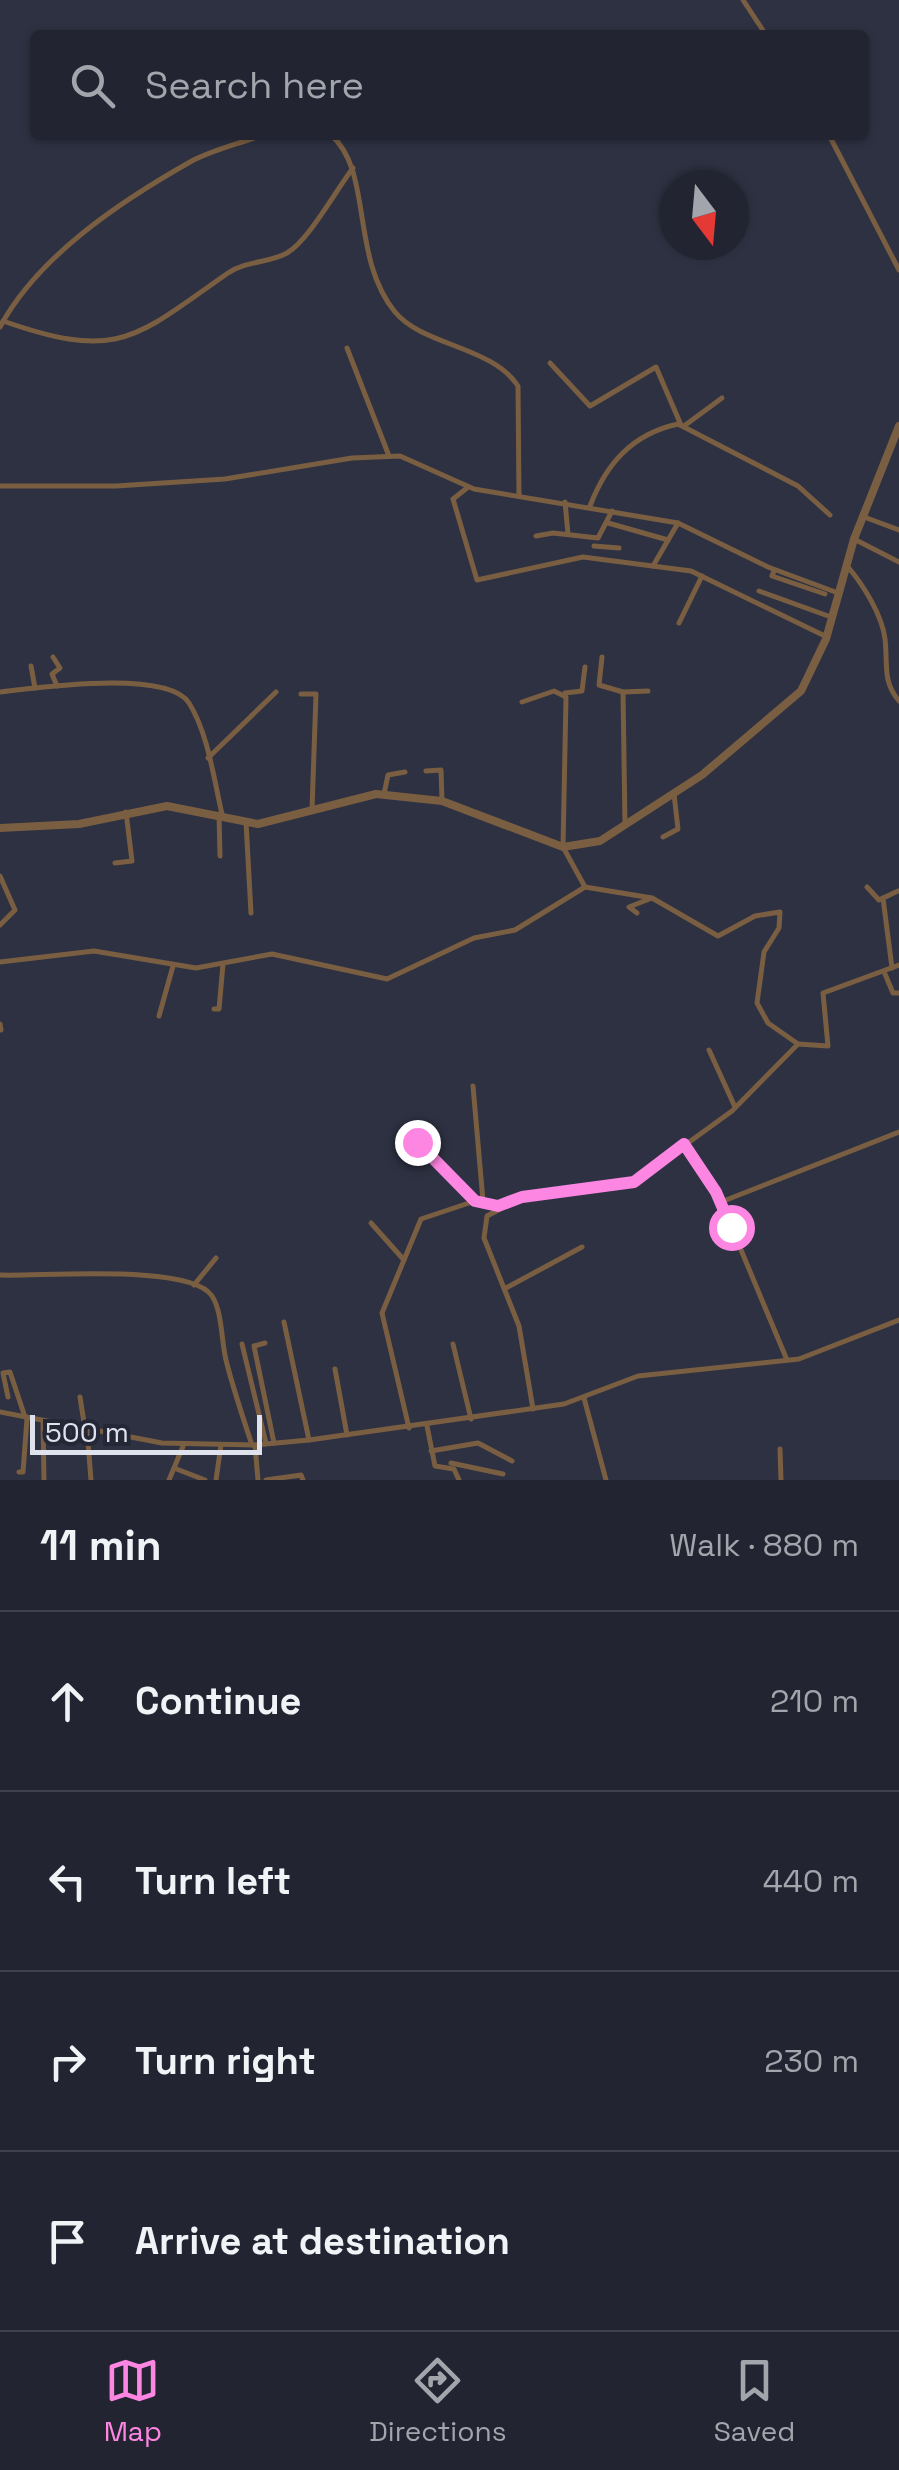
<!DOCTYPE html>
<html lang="en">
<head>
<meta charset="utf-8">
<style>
  body { margin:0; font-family:"Space Grotesk",sans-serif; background:#2e313d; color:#f1f3f6 }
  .compass { position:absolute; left:659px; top:170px; width:90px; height:90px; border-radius:50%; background:#222531; box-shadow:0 2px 8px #0004; rotate:164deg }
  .scale { position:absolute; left:30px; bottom:25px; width:232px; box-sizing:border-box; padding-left:10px; border:5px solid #dfe1ec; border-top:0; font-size:28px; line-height:35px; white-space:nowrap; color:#dfe1ec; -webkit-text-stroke:8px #242736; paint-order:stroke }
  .stop { position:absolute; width:30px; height:30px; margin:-22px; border:8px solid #fd86e2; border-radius:50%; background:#fff }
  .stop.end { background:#fd86e2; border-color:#fff; box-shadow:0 2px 10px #0008 }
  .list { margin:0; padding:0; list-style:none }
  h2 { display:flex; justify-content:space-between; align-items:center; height:130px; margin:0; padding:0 40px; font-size:42px }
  h2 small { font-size:32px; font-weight:400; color:#a2a5ab }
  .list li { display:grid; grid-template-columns:65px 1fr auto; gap:30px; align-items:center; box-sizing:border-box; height:180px; padding:0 40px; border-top:2px solid #3f424d }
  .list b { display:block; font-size:38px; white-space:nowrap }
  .list em { font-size:32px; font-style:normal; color:#a2a5ab }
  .icon { flex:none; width:55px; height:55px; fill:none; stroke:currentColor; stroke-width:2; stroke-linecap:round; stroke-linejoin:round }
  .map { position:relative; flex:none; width:899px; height:1480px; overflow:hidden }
  .search { position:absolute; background:#222531; box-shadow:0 2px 8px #0004; left:30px; right:30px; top:30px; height:110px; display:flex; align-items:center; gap:25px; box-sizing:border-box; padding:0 35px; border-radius:10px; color:#a2a5ab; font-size:38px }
  .sheet { height:850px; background:#222531 }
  nav { display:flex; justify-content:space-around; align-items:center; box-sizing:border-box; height:140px; border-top:2px solid #3f424d; background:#222531; font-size:28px; color:#a2a5ab }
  nav a { display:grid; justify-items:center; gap:5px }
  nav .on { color:#fd86e2 }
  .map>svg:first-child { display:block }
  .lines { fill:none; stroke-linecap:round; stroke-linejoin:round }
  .minor { stroke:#7a5e42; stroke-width:5 }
  .tertiary { stroke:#7a5e42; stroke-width:8 }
  .route { stroke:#fd86e2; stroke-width:12 }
</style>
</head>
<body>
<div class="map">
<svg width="899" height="1480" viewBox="0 0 899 1480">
  <rect width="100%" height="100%" fill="#2d3141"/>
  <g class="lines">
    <!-- minor -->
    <g class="minor">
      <polyline points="743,0 766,35"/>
      <path d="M331,135c42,36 19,122 64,177 28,34 97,34 123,74l1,110"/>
      <polyline points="829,135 899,270"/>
      <path d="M3,321c117,41 133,16 225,-48 17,-12 41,-10 59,-20 22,-13 49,-63 66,-85"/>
      <path d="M0,327c38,-71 121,-126 190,-165 22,-12 49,-18 72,-27"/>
      <polyline points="347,348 389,456"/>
      <polyline points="550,363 590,406 656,367 681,425"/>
      <polyline points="684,426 722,398"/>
      <polyline points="0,486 116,486 225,479 352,458 400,456 474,489 678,523 768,567 838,593"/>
      <polyline points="467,488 453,499 477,580 583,557 691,571 827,637"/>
      <polyline points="565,502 568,534"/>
      <path d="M590,506c16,-42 42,-72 88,-82l120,62 32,29"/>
      <polyline points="864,517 899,530"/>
      <polyline points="608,523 668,540"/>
      <polyline points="536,536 553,533 598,538 612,511"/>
      <polyline points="854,539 899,562"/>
      <polyline points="594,546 619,548"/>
      <polyline points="653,566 678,523"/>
      <path d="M848,567c16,19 34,48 37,72 3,25 -3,42 14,62"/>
      <polyline points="774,571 772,576 825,594"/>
      <polyline points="759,591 831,617"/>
      <polyline points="679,623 702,576"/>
      <polyline points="53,657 60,668 52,674 57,686"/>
      <polyline points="602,657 599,685 623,692 648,691"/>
      <polyline points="31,666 35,688"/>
      <path d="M0,692c37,-4 167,-23 189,11 19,30 25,77 33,111"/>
      <polyline points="623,692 625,826"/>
      <polyline points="565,693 582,691 585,667"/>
      <polyline points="301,694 316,694 312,810"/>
      <polyline points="522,702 554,691 566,697 563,847 585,887 652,898 718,936 755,916 780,912 779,928 764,952 757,1003 768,1023 798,1044 732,1111 634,1182 523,1197 487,1216 484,1238 519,1326 533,1409"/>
      <polyline points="208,758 276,692"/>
      <polyline points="426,771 441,770 442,801"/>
      <polyline points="384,794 388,775 405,772"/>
      <polyline points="219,814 220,856"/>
      <polyline points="246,822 251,913"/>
      <polyline points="663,837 678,829 674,794"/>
      <polyline points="115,863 132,861 126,812"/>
      <polyline points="0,876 15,910 0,925"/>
      <polyline points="867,887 879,900 898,891"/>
      <polyline points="883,898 892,968"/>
      <polyline points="637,913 629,907 652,898"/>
      <polyline points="0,962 94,951 196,968 272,954 387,979 474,938 515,930 585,887"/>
      <polyline points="885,974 893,993 899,993"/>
      <polyline points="214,1009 219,1009 223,964"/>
      <polyline points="159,1016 173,966"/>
      <polyline points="0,1024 1,1030"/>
      <polyline points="798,1044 828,1046 823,993 899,965"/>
      <polyline points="709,1050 735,1107"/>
      <polyline points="473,1086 483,1201"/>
      <polyline points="416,1141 475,1201"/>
      <polyline points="684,1143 721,1202 787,1360"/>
      <polyline points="721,1202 899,1132"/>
      <polyline points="371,1223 404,1260"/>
      <path d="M0,1275c39,2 191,-12 212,21 11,17 9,48 15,68 7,27 16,54 25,81"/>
      <polyline points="194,1285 216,1258"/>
      <polyline points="506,1288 582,1247"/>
      <polyline points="284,1322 309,1440"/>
      <polyline points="265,1343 254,1346 274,1443"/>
      <polyline points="242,1344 266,1443"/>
      <polyline points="453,1344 471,1419"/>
      <polyline points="335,1369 347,1435"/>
      <polyline points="8,1397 3,1373 10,1372 25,1417"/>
      <polyline points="80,1397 85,1429"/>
      <polyline points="584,1398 606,1480"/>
      <polyline points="0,1412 162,1443 255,1445 309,1440 564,1404 638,1376 799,1359 899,1320"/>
      <polyline points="43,1421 44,1480"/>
      <polyline points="427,1426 435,1466 454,1469 459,1480"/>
      <polyline points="409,1428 382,1313 421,1219 475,1201 495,1206"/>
      <polyline points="87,1430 91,1480"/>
      <polyline points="255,1445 258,1480"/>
      <polyline points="780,1449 781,1480"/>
      <polyline points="431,1451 478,1443 512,1461"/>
      <polyline points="451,1463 503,1474"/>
      <polyline points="174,1468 205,1480"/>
      <polyline points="19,1472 23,1472 27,1419"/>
      <polyline points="169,1480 184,1444"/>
      <polyline points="216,1480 221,1445"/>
      <polyline points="266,1480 301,1475 303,1480"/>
    </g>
    <!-- tertiary -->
    <polyline class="tertiary" points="0,828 79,824 167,806 258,824 376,794 442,801 563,847 600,841 702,775 801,691 826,639 854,539 899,426"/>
  </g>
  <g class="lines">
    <!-- route -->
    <polyline class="route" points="417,1142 475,1201 498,1206 522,1197 634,1182 684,1144 716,1192 731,1227"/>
  </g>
</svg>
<svg class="compass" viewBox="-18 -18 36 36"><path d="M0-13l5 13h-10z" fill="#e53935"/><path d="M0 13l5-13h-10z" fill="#a2a5ab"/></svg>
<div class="scale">500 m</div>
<div class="stop" style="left:731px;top:1227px"></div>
<div class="stop end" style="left:417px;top:1142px"></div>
<div class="search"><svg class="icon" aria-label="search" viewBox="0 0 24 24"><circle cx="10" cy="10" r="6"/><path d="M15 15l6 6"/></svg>Search here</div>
</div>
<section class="sheet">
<h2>11 min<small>Walk · 880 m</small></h2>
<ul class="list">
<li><svg class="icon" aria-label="ahead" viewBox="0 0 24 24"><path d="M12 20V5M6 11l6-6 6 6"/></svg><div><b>Continue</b></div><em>210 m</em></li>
<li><svg class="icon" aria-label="left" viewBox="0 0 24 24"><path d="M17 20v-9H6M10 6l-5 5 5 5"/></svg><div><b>Turn left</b></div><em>440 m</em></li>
<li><svg class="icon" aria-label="right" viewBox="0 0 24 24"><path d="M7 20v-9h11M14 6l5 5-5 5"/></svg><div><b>Turn right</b></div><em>230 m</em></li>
<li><svg class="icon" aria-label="arrive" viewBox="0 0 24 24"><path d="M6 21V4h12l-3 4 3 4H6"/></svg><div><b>Arrive at destination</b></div></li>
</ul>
</section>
<nav>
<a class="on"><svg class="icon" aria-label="map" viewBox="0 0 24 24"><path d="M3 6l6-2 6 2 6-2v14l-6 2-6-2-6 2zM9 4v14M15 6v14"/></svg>Map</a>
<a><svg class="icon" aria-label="directions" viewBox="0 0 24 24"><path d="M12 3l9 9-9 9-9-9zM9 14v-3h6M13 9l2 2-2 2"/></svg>Directions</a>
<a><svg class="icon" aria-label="saved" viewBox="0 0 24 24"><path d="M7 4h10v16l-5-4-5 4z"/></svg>Saved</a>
</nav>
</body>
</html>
